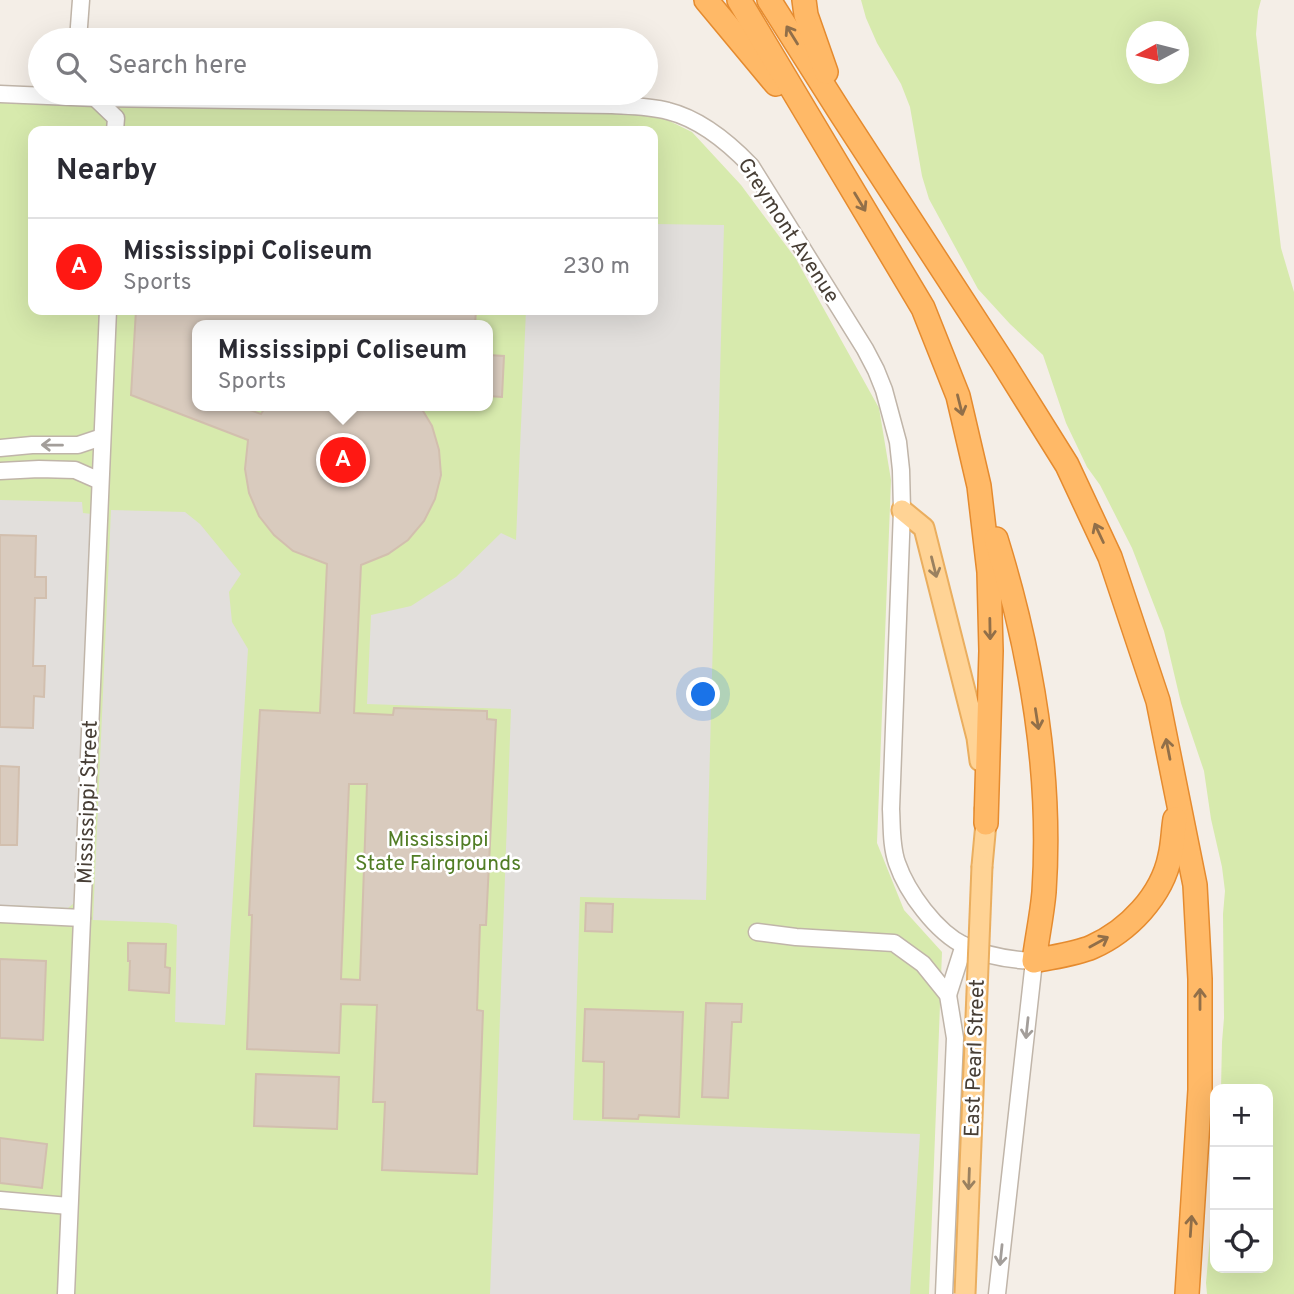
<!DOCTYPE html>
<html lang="en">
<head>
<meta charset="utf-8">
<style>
  body { margin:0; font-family:Overpass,sans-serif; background:#f2f2f3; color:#2b2b33 }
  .controls { position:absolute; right:21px; bottom:21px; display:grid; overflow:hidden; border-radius:14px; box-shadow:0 7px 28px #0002 }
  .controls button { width:63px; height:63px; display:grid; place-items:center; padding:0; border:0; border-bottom:2px solid #e1e1e2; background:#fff; color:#2b2b33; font:35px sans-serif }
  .compass { position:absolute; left:1126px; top:21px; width:63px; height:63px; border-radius:50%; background:#fff; box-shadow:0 7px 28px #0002; rotate:263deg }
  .you { position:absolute; left:704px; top:695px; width:24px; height:24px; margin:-18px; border:5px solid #fff; border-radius:50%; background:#1a73e8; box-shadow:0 0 0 10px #1a73e833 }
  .badge { display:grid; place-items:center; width:46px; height:46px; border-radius:50%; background:#ff1813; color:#fff; font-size:23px; font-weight:700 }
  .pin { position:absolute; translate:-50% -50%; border:4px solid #fff; box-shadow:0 2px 7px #0006 }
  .popup { position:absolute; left:192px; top:320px; width:301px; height:91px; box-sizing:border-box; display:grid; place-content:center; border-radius:14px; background:#fff; filter:drop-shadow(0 2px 5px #0005); font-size:23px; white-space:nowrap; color:#7c7c81 }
  .popup b { font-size:26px; color:#2b2b33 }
  .popup::after { content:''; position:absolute; left:50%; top:100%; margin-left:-14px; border:14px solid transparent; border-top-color:#fff }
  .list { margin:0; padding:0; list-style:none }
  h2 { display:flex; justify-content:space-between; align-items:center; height:91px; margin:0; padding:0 28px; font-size:30px }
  h2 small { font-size:23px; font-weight:400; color:#7c7c81 }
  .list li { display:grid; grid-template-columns:46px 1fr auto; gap:21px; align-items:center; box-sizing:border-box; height:98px; padding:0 28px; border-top:2px solid #e1e1e2 }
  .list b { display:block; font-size:26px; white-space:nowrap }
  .list p { margin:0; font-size:23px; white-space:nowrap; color:#7c7c81 }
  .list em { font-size:23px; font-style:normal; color:#7c7c81 }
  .icon { flex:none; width:38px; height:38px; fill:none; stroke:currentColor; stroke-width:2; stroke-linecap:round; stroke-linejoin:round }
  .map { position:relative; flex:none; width:1294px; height:1294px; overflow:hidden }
  .search { position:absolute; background:#fff; box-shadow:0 7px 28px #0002; left:28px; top:28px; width:630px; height:77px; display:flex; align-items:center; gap:18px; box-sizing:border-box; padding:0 24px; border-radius:38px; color:#7c7c81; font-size:26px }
  .panel { position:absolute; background:#fff; box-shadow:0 7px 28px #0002; left:28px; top:126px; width:630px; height:189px; border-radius:14px }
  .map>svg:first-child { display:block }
  .green { fill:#d7eaad; fill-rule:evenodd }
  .parking { fill:#e2dfdc }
  .building { fill:#d9cbbe; stroke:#d2bfae; stroke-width:2; fill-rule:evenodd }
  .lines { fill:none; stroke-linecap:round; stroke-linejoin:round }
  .minor-casing { stroke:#c0b5a9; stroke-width:19 }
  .major-casing { stroke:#eaae5f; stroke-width:23 }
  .highway-casing { stroke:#e58b2f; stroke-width:26 }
  .minor { stroke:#fff; stroke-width:16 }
  .major { stroke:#ffd395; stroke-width:19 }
  .highway { stroke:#ffb967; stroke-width:23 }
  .major-bridge-casing { stroke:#eaae5f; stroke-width:23; stroke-linecap:butt }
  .major-bridge { stroke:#ffd395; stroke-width:19 }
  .oneway { stroke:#916f49 }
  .oneway2 { stroke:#a39e9a }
  .oneway3 { stroke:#9a8160 }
  .labels { text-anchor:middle; stroke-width:5; stroke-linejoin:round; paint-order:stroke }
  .street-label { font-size:21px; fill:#473e35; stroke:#fff }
  .park-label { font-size:21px; fill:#517d25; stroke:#fff }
</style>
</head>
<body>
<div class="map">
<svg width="1294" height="1294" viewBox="0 0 1294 1294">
  <rect width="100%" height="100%" fill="#f4eee7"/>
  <!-- green -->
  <g class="green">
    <path d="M861,0h400l-3,11 -2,23 25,214 13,44v1002h-87l-1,-11 9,-104v89h53v-179h-47l1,-47 2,-24 -1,-104 2,-23 -3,-24 -11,-48 -7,-48 -23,-68 -17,-72 -32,-83 -32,-63 -13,-18 -21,-44 -23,-68 -33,-31 -32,-35 -49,-90 -7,-23 -12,-69 -9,-23 -24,-41 -11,-25zM1136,32h42v42h-42z"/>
    <path d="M0,99l653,14 39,19 49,53 55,74 83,149 12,72 -14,363 27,67 38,42 -13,342h-929zM33,131h620v179h-620zM198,325h290v81h-290z"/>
  </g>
  <!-- parking -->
  <g class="parking">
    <polygon points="653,224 724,225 706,900 580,897 573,1120 920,1134 910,1294 490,1294 511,709 367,704 371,615 411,606 456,577 501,533 516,540 526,310 653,310"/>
    <polygon points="0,500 82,502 83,513 92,514 75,900 73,904 68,908 0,905 0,845 17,845 19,767 0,766 0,727 34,696 44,696 45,667 33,666 35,598 46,598 46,578 35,577 0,535"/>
    <polygon points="111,510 185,512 200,524 241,574 229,592 232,622 248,649 225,1025 175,1022 177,925 168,923 93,920"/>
  </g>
  <!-- building -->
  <g class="building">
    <path d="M136,310h340l-1,15h-277v81h41l22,8 5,-8h154l12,20 7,24 2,25 -6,24 -11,22 -16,19 -20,14 -27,11 -7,148 39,2 1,-7 93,3v8l9,1 -10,205h-6l-3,85 6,1 -6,163 -95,-4 3,-68h-12l4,-97 -36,-1 -2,49 -92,-4 5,-134h-3l3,-62 8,-143 60,3 7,-149 -34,-13 -19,-16 -15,-19 -10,-23 -4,-24 3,-29 -117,-45zM349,784h18l-7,196 -19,-1z"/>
    <polygon points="488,355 504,356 502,397 488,396"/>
    <polygon points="0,535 36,536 35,577 46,577 46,598 35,598 33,666 45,666 44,697 34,696 33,728 0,727"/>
    <polygon points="0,766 19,767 17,845 0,845"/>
    <polygon points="586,903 613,904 612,932 585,931"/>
    <polygon points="128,943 166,944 165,967 170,968 169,993 129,990 130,961 128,961"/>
    <polygon points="0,959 46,961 43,1040 0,1038"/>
    <polygon points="706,1003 742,1004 741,1022 732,1022 728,1098 702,1097"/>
    <polygon points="585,1009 683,1012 679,1117 639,1115 638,1119 603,1118 604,1062 583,1061"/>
    <polygon points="256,1074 339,1077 337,1129 254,1126"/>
    <polygon points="0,1138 47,1144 42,1188 0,1183"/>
  </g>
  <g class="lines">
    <!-- minor casing -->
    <g class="minor-casing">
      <g id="minor">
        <polyline points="78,40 81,0"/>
        <path d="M0,94l95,4 517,7c19,1 38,1 56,6 32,8 61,32 83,55l114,183 11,21 8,20 14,52 3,28 1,40 -11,299c1,18 0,37 6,54 10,29 39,69 68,83 22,10 45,14 69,15l-37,333"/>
        <polyline points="92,95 116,118 115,131"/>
        <polyline points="0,448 32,445 78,445 102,437"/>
        <polyline points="0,471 39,469 75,470 100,481"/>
        <polyline points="0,914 82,918"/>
        <polyline points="757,932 796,937 894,943 923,964 948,995 955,1038 944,1294"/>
        <polyline points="948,995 964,945"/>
        <polyline points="0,1200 69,1206"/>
        <polyline points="66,1294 108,310"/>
      </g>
    </g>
    <!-- major casing -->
    <g class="major-casing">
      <g id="major">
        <polyline points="902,510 924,528 977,738 980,761"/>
        <polyline points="982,866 986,823 985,809"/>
      </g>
    </g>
    <!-- highway casing -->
    <g class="highway-casing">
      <g id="highway">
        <polyline points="706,0 776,84"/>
        <polyline points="739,0 923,308 958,396 979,486 989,572 991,651 986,823"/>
        <polyline points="769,0 840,112 1002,361 1067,465 1110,557 1158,701 1195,885 1200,979 1200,1090 1187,1294"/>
        <polyline points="804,0 806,15 826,72"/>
        <path d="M996,539c35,113 56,234 48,353 -2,23 -7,46 -10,69 18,-4 42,-7 58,-14 36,-16 70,-51 78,-91 3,-12 3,-25 5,-37"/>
      </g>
    </g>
    <!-- minor -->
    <use href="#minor" class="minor"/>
    <!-- major -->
    <use href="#major" class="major"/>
    <!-- highway -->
    <use href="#highway" class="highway"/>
    <!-- major-bridge casing -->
    <g class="major-bridge-casing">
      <polyline id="major-bridge" points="965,1294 982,866"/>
    </g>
    <!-- major-bridge -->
    <use href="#major-bridge" class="major-bridge"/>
  </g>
  <!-- one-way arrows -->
  <defs><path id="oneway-shaft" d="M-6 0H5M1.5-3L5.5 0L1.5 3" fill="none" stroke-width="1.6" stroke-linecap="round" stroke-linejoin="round" transform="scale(1.75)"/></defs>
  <g class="oneway">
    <use href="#oneway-shaft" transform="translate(792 35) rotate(-122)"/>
    <use href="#oneway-shaft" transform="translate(860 202) rotate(59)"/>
    <use href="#oneway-shaft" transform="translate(960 405) rotate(76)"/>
    <use href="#oneway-shaft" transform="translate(1099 533) rotate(-115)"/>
    <use href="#oneway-shaft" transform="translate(990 629) rotate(89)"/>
    <use href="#oneway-shaft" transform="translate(1037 719) rotate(81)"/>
    <use href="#oneway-shaft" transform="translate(1168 749) rotate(-101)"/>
    <use href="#oneway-shaft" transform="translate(1099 942) rotate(-29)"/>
    <use href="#oneway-shaft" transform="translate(1200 999) rotate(-90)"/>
    <use href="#oneway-shaft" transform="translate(1191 1226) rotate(-86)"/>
  </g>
  <g class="oneway2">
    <use href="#oneway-shaft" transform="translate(52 445) rotate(-179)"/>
    <use href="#oneway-shaft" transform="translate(1027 1028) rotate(96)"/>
    <use href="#oneway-shaft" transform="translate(1001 1255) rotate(96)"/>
  </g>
  <g class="oneway3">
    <use href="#oneway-shaft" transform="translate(934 567) rotate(76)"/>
    <use href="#oneway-shaft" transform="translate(969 1179) rotate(92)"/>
  </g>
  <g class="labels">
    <!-- street labels -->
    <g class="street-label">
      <text transform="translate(789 230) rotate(57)" y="7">Greymont Avenue</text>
      <text transform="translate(87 802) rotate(-88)" y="7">Mississippi Street</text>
      <text transform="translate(974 1058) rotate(-88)" y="7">East Pearl Street</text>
    </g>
    <!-- park labels -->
    <g class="park-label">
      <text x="438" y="846">Mississippi<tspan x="438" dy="24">State Fairgrounds</tspan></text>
    </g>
  </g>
</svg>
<div class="controls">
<button>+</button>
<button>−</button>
<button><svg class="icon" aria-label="locate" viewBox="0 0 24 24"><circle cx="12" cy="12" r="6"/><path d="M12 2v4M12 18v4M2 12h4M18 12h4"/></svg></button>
</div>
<svg class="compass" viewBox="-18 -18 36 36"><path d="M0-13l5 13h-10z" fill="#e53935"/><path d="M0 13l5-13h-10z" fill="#7c7c81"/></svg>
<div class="you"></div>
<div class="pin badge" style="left:343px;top:460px">A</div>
<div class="popup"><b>Mississippi Coliseum</b>Sports</div>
<div class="search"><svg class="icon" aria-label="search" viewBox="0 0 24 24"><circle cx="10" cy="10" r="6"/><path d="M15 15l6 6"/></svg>Search here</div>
<section class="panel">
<h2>Nearby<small></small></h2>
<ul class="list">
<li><span class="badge">A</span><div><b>Mississippi Coliseum</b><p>Sports</p></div><em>230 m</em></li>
</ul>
</section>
</div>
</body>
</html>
